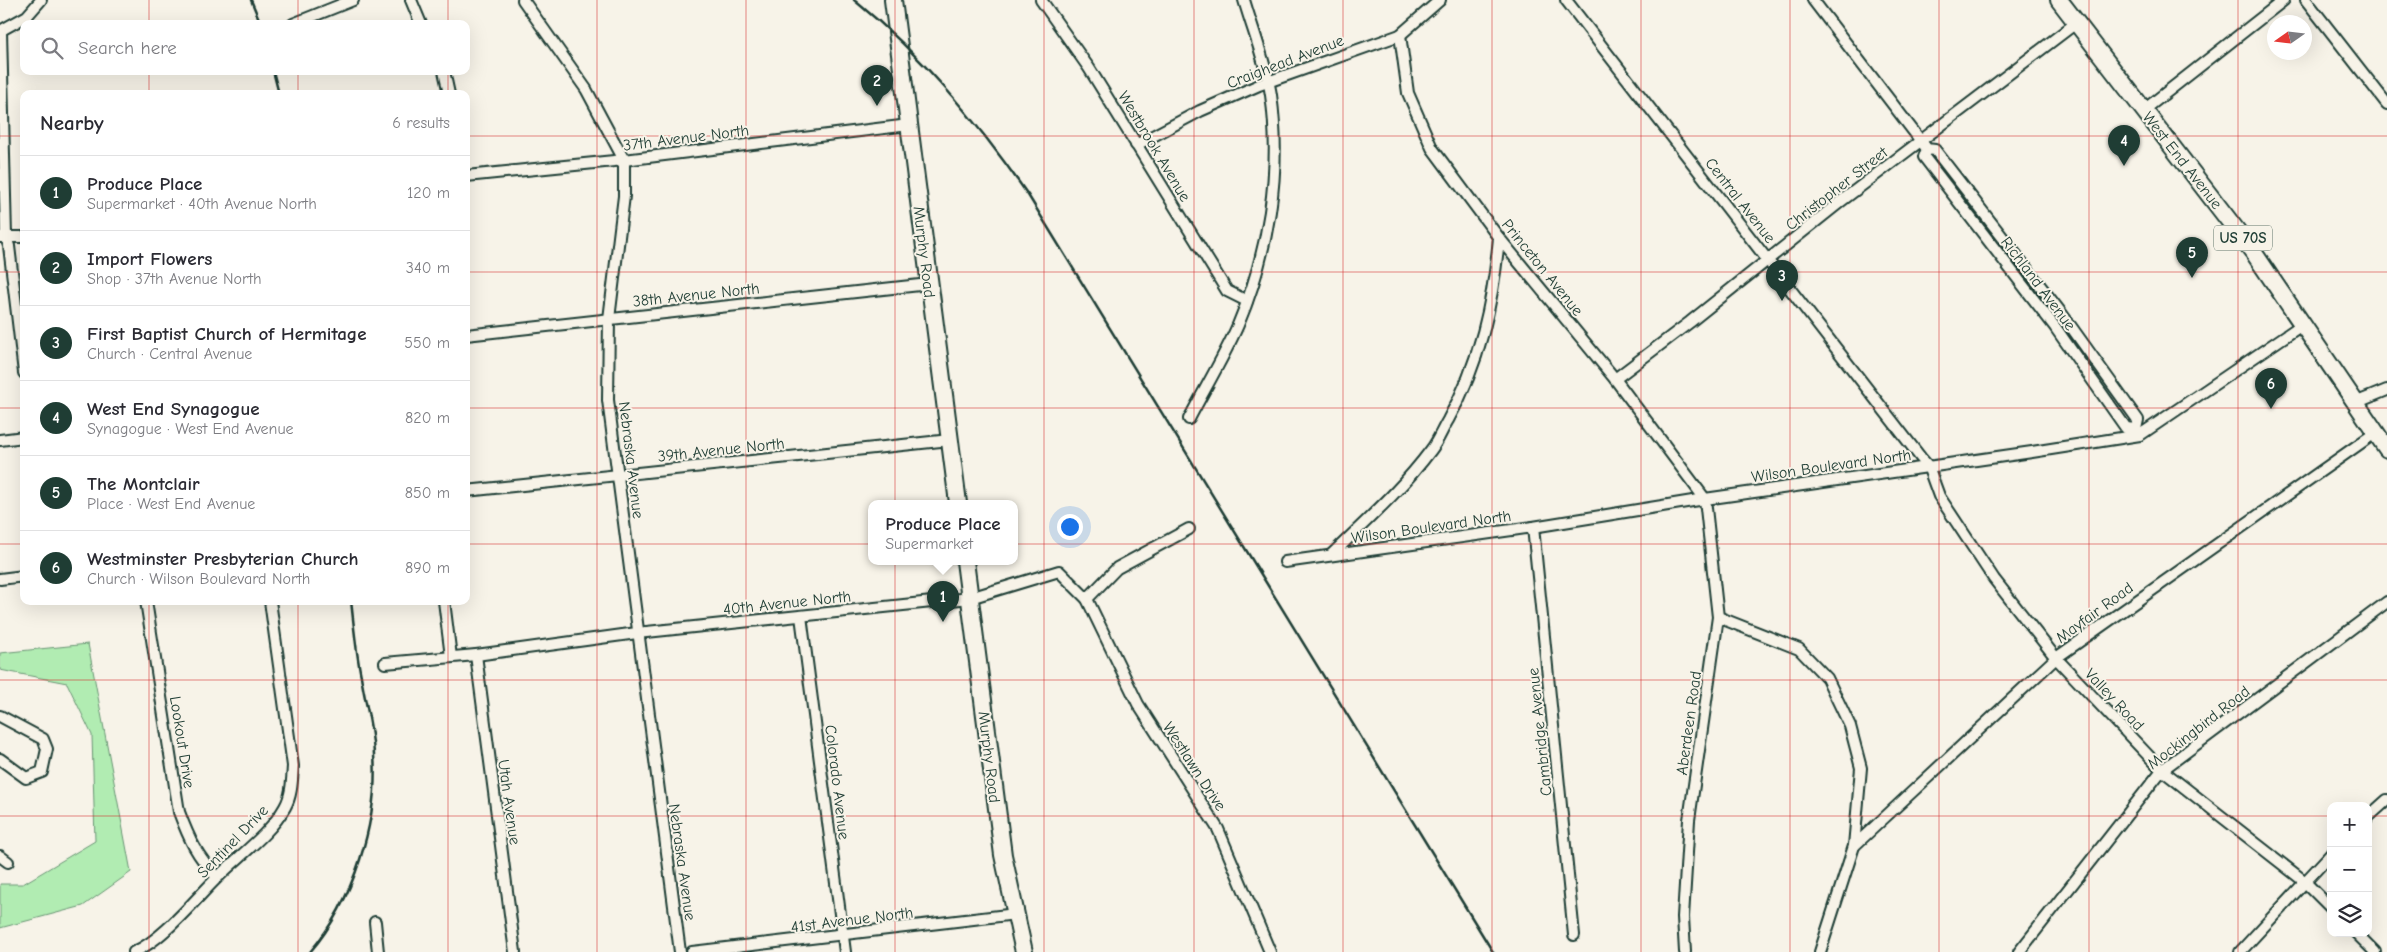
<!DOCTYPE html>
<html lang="en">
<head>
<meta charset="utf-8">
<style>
  body { margin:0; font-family:"Comic Neue",sans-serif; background:#f7f7f7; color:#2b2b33 }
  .controls { position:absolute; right:15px; bottom:15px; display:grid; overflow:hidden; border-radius:10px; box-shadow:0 5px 20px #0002 }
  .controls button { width:45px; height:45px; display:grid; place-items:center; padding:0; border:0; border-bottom:1px solid #e1e1e2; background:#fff; color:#2b2b33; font:25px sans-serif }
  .compass { position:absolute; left:2267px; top:15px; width:45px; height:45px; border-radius:50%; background:#fff; box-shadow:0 5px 20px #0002; rotate:256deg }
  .you { position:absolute; left:1069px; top:526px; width:18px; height:18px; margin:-12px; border:4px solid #fff; border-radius:50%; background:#1a73e8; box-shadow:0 0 0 8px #1a73e833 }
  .badge { display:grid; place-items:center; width:32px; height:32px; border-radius:50%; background:#1f3d34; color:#fff; font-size:16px; font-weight:700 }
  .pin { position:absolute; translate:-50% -41px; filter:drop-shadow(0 1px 2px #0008) }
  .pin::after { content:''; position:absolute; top:26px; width:18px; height:15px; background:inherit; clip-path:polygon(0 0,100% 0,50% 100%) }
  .popup { position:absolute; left:868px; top:500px; width:150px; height:65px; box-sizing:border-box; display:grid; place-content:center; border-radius:10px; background:#fff; filter:drop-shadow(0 1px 4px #0005); font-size:16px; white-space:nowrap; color:#7c7c81 }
  .popup b { font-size:19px; color:#2b2b33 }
  .popup::after { content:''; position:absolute; left:50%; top:100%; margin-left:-10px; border:10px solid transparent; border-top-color:#fff }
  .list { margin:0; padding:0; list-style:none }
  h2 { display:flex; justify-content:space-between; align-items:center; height:65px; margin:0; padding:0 20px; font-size:21px }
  h2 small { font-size:16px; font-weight:400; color:#7c7c81 }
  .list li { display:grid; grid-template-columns:32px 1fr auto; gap:15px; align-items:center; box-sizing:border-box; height:75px; padding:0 20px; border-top:1px solid #e1e1e2 }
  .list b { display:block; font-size:19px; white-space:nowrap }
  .list p { margin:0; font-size:16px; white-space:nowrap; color:#7c7c81 }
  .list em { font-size:16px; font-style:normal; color:#7c7c81 }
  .icon { flex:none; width:28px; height:28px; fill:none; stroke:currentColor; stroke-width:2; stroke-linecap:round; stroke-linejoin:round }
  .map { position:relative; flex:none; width:2387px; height:952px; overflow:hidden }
  .search { position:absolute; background:#fff; box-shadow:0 5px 20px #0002; left:20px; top:20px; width:450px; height:55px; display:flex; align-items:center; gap:12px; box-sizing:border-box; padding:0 18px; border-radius:10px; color:#7c7c81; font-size:19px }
  .panel { position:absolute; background:#fff; box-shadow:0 5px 20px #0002; left:20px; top:90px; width:450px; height:515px; border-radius:10px }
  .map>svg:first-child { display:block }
  .green { fill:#b1ecb2; stroke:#689473 }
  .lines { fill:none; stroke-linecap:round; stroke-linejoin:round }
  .minor-casing { stroke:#1f3d34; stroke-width:14 }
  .primary-casing { stroke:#1f3d34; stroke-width:20 }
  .minor { stroke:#f7f3e8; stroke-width:10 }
  .primary { stroke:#f7f3e8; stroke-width:16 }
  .rail { stroke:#1f3d34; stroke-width:2.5 }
  .grid { fill:none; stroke:#d62828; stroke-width:1; stroke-opacity:0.55 }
  .labels { text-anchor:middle; stroke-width:4; stroke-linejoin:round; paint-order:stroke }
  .shield { fill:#f7f3e8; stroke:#60746a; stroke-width:1 }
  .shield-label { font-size:15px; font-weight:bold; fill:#1f3d34 }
  .street-label { font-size:16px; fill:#1f3d34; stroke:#f7f3e8 }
</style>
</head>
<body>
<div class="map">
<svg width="2387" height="952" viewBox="0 0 2387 952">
  <rect width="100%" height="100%" fill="#f7f3e8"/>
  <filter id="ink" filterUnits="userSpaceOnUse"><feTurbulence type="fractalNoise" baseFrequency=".02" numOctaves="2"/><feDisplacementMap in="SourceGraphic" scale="10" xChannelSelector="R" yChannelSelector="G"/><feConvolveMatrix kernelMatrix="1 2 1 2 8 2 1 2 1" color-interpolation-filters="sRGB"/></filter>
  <g filter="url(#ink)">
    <!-- green -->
    <polygon class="green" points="88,644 131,872 83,906 0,928 0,884 23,884 95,841 92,735 67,683 0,670 0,653"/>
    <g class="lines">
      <!-- minor casing -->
      <g class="minor-casing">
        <g id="minor">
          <polyline points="411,0 421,24"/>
          <polyline points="523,0 586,89 624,160 624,196 609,319 608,400 680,952"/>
          <polyline points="1041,0 1089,68 1227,291 1247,301"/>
          <polyline points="1566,0 1921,458 1928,466 1939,496 1994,579 2056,658 2162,770 2304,881 2331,908"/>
          <polyline points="1813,0 1927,149 1935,150 2062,314 2138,420 2136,429"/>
          <polyline points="2306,0 2387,104"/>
          <polyline points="293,24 353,0"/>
          <polyline points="0,31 27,16 41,0"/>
          <polyline points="1,31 6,237 9,246 24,373"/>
          <polyline points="1400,35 1408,93 1432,148 1499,238 1615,379 1705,499 1718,617 1689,820 1683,917 1685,952"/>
          <polyline points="444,71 449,94"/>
          <polyline points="2144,110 2284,0"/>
          <polyline points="1136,145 1200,111 1259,85 1400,35 1440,0"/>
          <polyline points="1927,149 1924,157 2055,327 2126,428 2136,429 2139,434"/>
          <polyline points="466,176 624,160 909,125"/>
          <polyline points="0,237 24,237"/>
          <polyline points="466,335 929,284"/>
          <polyline points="1615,379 1690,322 1840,202 2076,23"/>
          <polyline points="2355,403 2387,390"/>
          <path d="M1189,419c16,-31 35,-62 49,-94 30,-71 44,-153 33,-230 -5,-32 -18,-64 -27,-95"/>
          <polyline points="0,440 24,437"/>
          <polyline points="466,491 950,440"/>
          <polyline points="1533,527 1574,935"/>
          <path d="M1331,555c35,-34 71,-66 100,-105 7,-9 11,-20 17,-30 32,-57 45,-118 51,-182"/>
          <polyline points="1285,562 1533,527 1705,499 2032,452 2140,435 2303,324"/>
          <polyline points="0,579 24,576"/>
          <polyline points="1087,599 1117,568 1189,529"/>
          <path d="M146,601l33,211c10,27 18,44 38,65"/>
          <polyline points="444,601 451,657"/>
          <polyline points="801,616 845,952"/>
          <polyline points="1718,617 1799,649 1827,678 1850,726 1861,768 1854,846 1820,952"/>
          <polyline points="476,655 515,952"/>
          <polyline points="385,663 476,655 637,633 970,598 1059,571 1087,599 1138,704 1218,829 1270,952"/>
          <polyline points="0,716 43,739 47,749 42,772 26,778 0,759"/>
          <polyline points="2368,817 2387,800"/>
          <polyline points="1854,846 2056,658 2375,433"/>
          <polyline points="0,856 8,862"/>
          <polyline points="375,922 378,952"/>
          <polyline points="2356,933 2375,952"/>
          <path d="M134,952c29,-12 62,-54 85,-76 22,-22 51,-42 66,-69 7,-12 7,-27 8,-41l-23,-165"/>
          <polyline points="692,952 1016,914"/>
          <polyline points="2019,952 2162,770 2387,602"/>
          <polyline points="2240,952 2331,854"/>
        </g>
      </g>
      <!-- primary casing -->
      <g class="primary-casing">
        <g id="primary">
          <polyline points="893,0 958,503"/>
          <polyline points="2059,0 2254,253 2387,449"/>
          <polyline points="965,561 1003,855 1024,952"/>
        </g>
      </g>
      <!-- minor -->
      <use href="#minor" class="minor"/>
      <!-- primary -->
      <use href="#primary" class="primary"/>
      <!-- rail -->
      <g class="rail">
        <polyline points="251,0 261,24"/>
        <path d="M854,0c69,56 124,123 174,195l465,757"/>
        <polyline points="273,71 279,94"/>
        <path d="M310,952c43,-50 69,-131 64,-197 -1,-27 -9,-52 -13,-79 -5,-24 -7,-50 -10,-75"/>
      </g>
    </g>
  </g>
  <!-- grid -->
  <path class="grid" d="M149,0v24M298,0v24M448,0v24M597,0v952M746,0v952M895,0v952M1044,0v952M1194,0v952M1343,0v952M1492,0v952M1641,0v952M1790,0v952M1939,0v952M2089,0v952M2238,0v952M149,71v23M298,71v23M448,71v23M0,136h24M466,136h1921M0,272h24M466,272h1921M0,408h24M466,408h1921M0,544h24M466,544h1921M149,601v351M298,601v351M448,601v351M0,680h2387M0,816h2331M2368,816h19"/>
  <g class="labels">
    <!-- shield labels -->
    <rect class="shield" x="2214" y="225.5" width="58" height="25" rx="4"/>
    <g class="shield-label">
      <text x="2243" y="243">US 70S</text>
    </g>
    <!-- street labels -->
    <g class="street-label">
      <text transform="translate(1285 61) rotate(-21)" y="6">Craighead Avenue</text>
      <text transform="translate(686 137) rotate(-7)" y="6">37th Avenue North</text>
      <text transform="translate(1155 146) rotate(59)" y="6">Westbrook Avenue</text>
      <text transform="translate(2183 160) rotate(52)" y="6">West End Avenue</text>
      <text transform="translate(1836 188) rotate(-38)" y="6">Christopher Street</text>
      <text transform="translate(1741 200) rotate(52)" y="6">Central Avenue</text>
      <text transform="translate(925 252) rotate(83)" y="6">Murphy Road</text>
      <text transform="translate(1543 267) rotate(51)" y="6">Princeton Avenue</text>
      <text transform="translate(2039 283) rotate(53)" y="6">Richland Avenue</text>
      <text transform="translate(696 294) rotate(-6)" y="6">38th Avenue North</text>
      <text transform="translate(721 449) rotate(-6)" y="6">39th Avenue North</text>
      <text transform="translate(632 460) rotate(83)" y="6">Nebraska Avenue</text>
      <text transform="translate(1831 465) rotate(-8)" y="6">Wilson Boulevard North</text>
      <text transform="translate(1431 526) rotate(-8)" y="6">Wilson Boulevard North</text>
      <text transform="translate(787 602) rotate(-6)" y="6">40th Avenue North</text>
      <text transform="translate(2094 612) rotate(-36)" y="6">Mayfair Road</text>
      <text transform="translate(2115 699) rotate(47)" y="6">Valley Road</text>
      <text transform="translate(1688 723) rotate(-82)" y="6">Aberdeen Road</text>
      <text transform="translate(2198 727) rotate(-38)" y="6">Mockingbird Road</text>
      <text transform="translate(1539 732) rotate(-96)" y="6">Cambridge Avenue</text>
      <text transform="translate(183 742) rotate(81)" y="6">Lookout Drive</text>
      <text transform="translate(990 757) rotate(83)" y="6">Murphy Road</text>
      <text transform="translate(1195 766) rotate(57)" y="6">Westlawn Drive</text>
      <text transform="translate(838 782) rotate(83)" y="6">Colorado Avenue</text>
      <text transform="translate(510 802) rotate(82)" y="6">Utah Avenue</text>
      <text transform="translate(232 841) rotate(-46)" y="6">Sentinel Drive</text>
      <text transform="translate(683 862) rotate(82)" y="6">Nebraska Avenue</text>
      <text transform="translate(852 919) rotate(-7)" y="6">41st Avenue North</text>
    </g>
  </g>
</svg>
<div class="controls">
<button>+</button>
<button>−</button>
<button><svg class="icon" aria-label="layers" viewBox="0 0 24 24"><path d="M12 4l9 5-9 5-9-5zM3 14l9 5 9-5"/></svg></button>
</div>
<svg class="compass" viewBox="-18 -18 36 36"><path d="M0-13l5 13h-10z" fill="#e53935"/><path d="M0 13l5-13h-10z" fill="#7c7c81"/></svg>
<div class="you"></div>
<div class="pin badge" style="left:943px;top:622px">1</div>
<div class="popup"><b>Produce Place</b>Supermarket</div>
<div class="pin badge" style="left:877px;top:106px">2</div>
<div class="pin badge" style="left:1782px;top:301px">3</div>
<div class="pin badge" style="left:2124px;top:166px">4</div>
<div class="pin badge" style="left:2192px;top:278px">5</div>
<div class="pin badge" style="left:2271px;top:409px">6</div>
<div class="search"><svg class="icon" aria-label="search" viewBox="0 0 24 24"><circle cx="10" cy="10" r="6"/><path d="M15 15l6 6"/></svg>Search here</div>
<section class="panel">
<h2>Nearby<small>6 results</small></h2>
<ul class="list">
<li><span class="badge">1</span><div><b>Produce Place</b><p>Supermarket · 40th Avenue North</p></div><em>120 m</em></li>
<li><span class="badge">2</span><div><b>Import Flowers</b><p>Shop · 37th Avenue North</p></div><em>340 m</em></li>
<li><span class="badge">3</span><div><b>First Baptist Church of Hermitage</b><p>Church · Central Avenue</p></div><em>550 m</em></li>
<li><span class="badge">4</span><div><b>West End Synagogue</b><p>Synagogue · West End Avenue</p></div><em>820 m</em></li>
<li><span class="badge">5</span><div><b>The Montclair</b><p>Place · West End Avenue</p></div><em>850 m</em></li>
<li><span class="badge">6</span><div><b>Westminster Presbyterian Church</b><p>Church · Wilson Boulevard North</p></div><em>890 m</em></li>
</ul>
</section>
</div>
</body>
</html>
